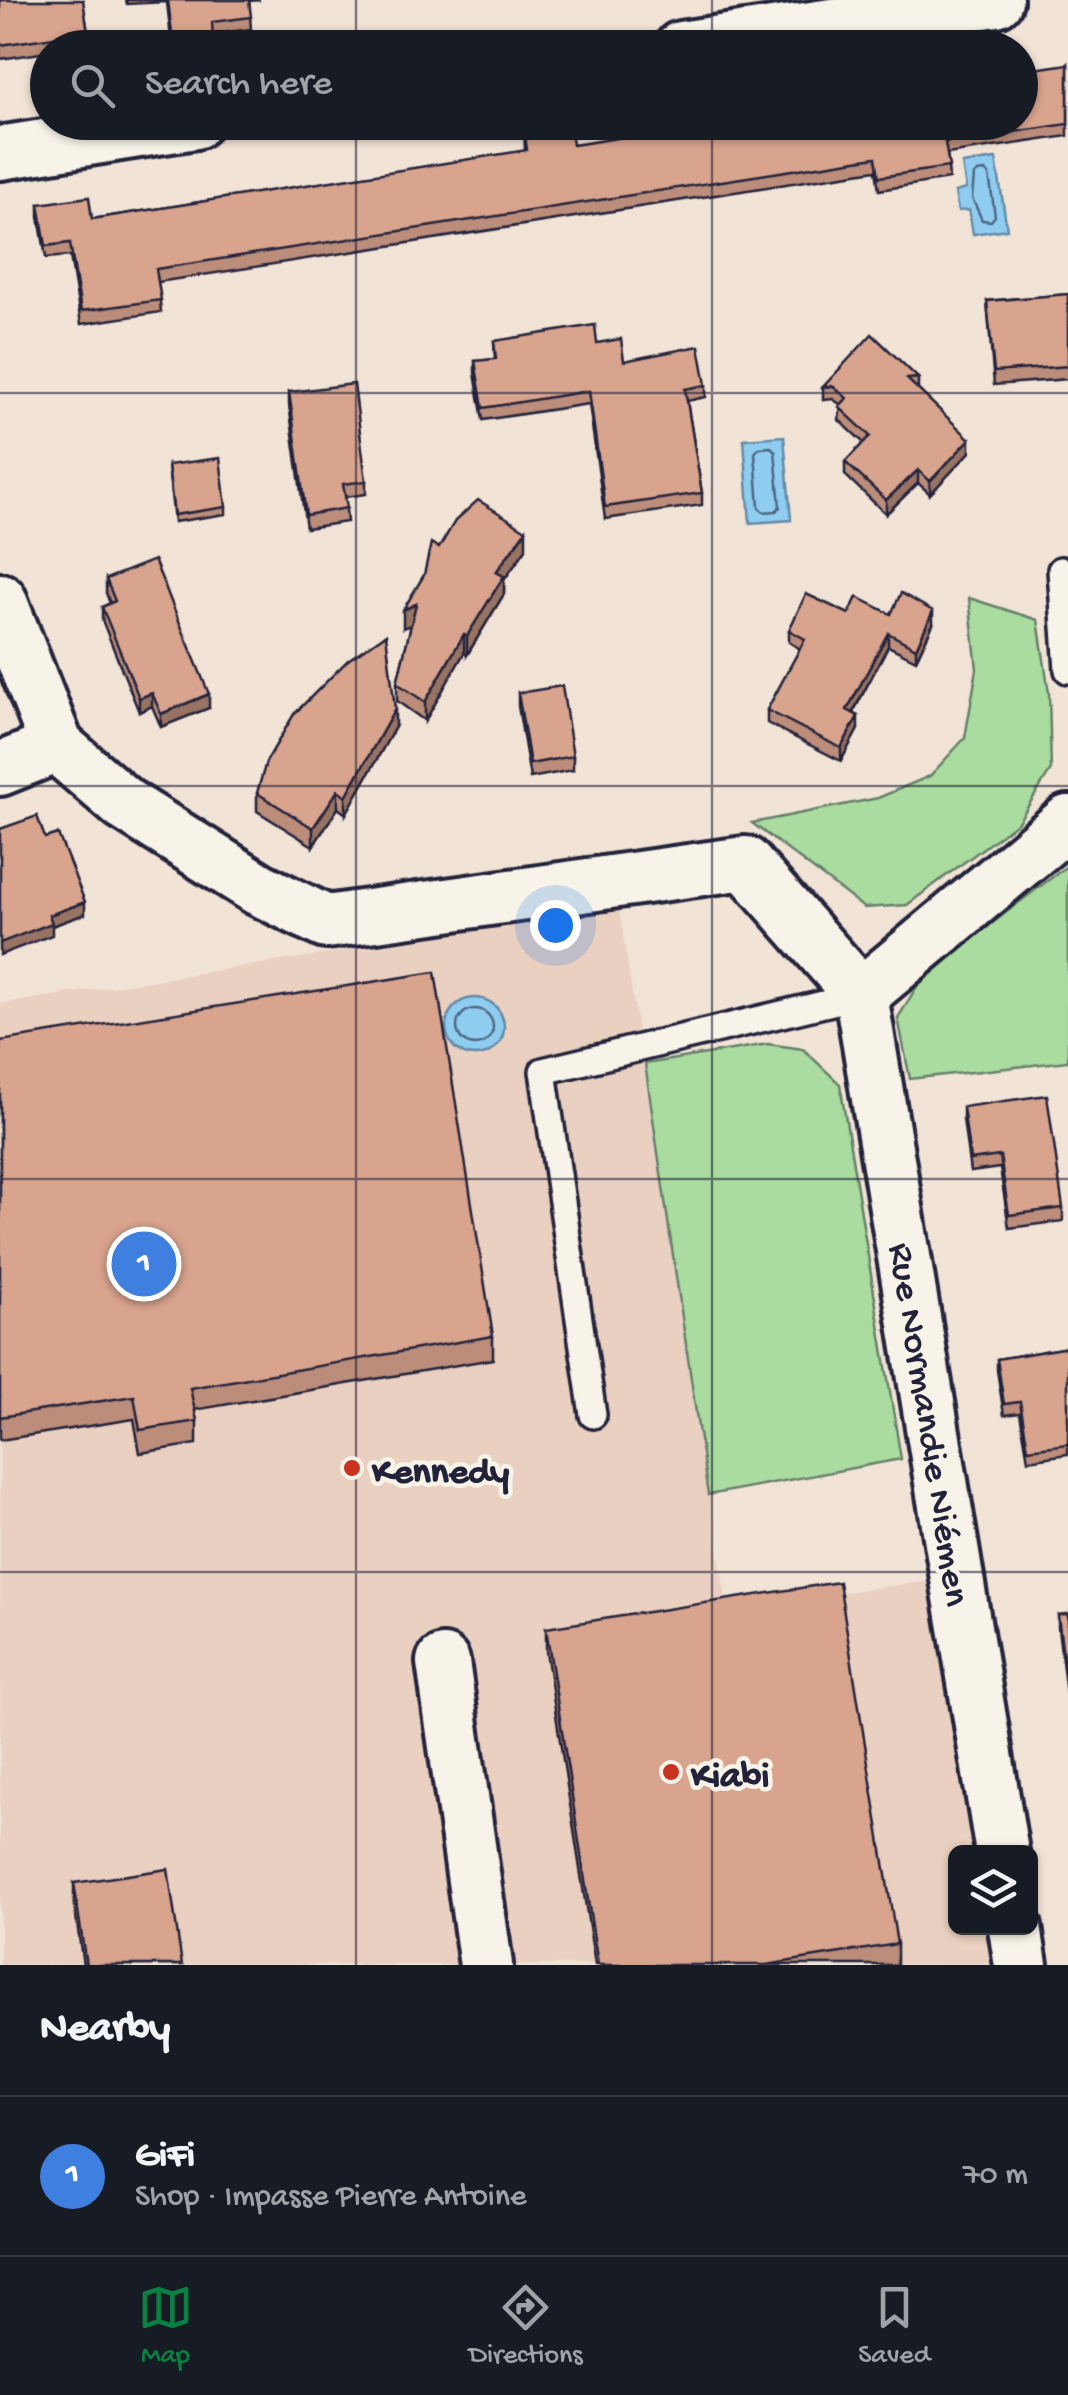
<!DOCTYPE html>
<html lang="en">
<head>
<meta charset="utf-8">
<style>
  body { margin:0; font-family:"Gochi Hand",sans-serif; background:#242831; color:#f1f3f6 }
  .controls { position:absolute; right:30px; bottom:30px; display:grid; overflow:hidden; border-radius:15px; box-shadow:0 2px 8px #0004 }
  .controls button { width:90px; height:90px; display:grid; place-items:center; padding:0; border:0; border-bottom:2px solid #363941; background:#171b24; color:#f1f3f6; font:50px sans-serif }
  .you { position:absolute; left:555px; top:925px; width:35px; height:35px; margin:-25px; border:8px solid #fff; border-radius:50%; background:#1a73e8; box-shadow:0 0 0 15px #1a73e833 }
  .badge { display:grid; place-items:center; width:65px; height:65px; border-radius:50%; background:#0b8043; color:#fff; font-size:32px; font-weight:700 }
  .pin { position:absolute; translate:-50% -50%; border:5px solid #fff; box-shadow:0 2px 10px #0006 }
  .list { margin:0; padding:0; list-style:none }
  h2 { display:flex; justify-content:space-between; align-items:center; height:130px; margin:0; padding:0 40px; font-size:42px }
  h2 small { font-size:32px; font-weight:400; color:#9ea1a6 }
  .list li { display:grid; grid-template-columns:65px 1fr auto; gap:30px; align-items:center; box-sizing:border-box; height:160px; padding:0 40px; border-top:2px solid #363941 }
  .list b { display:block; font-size:38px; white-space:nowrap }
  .list p { margin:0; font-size:32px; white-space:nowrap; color:#9ea1a6 }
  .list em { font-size:32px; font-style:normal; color:#9ea1a6 }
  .icon { flex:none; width:55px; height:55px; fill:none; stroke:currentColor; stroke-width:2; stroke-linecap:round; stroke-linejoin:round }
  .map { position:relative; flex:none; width:1068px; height:1965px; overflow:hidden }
  .search { position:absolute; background:#171b24; box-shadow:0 2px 8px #0004; left:30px; right:30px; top:30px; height:110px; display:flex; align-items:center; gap:25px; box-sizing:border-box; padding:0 35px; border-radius:55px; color:#9ea1a6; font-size:38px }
  .sheet { height:290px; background:#171b24 }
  nav { display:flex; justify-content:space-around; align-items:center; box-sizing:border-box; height:140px; border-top:2px solid #363941; background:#171b24; font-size:28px; color:#9ea1a6 }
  nav a { display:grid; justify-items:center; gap:5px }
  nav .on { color:#0b8043 }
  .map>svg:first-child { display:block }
  .built { fill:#ead0c0 }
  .green { fill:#a9dc9e; stroke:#667f6c; stroke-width:2.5 }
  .water { fill:#8fcdf0; stroke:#6389a8; stroke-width:2.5 }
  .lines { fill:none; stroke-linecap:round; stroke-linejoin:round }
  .shore { stroke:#4e6683; stroke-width:2.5 }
  .lane-casing { stroke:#22223b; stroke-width:32 }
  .street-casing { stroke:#22223b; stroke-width:60 }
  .lane { stroke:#f7f3e8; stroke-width:25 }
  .street { stroke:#f7f3e8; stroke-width:52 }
  .wall { fill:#bb8d7a; stroke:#22223b; stroke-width:2.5 }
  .shaded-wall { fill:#987363; stroke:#22223b; stroke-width:2.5 }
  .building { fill:#d9a48e; stroke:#22223b; stroke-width:2.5 }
  .grid { fill:none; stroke:#22223b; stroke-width:2.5; stroke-opacity:0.55 }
  .poi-dot { fill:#c8321e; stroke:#f7f3e8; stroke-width:4 }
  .labels { text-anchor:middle; stroke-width:9; stroke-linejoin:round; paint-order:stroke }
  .street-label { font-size:38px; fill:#22223b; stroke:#f7f3e8 }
  .poi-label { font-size:38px; font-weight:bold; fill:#22223b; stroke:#f7f3e8; text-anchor:start }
</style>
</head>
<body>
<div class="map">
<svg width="1068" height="1965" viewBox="0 0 1068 1965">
  <rect width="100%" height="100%" fill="#f1e3d6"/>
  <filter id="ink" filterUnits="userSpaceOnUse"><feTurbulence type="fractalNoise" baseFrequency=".01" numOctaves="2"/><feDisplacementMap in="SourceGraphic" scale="20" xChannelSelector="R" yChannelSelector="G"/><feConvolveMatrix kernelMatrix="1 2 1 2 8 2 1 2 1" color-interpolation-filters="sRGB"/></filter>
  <g filter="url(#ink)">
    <!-- built -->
    <polygon class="built" points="619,909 727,1607 929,1581 974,1852 956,1852 956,1928 986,1928 992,1965 0,1965 0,1004"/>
    <!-- green -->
    <g class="green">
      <polygon points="969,598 1038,620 1049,693 1051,770 1018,822 907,905 864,908 752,823 878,798 930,776 965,738 977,669"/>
      <polygon points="1068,865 1068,1061 910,1079 898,1018 923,976"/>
      <polygon points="768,1044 803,1049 840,1084 901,1459 708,1495 645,1064"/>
    </g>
    <!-- water -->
    <g class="water">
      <polygon points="996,159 1007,229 973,234 969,210 958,211 955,192 966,189 962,164"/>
      <polygon points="784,436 791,520 750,523 744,439"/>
      <circle cx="475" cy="1027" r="29"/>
    </g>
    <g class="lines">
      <!-- shore -->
      <g class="shore">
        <polygon points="978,172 985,171 989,175 995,216 991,221 982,220 972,198 974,175"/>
        <polygon points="771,447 775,451 780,507 776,511 764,512 759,508 755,453 759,448"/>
        <circle cx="475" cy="1027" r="18"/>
      </g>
      <!-- lane casing -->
      <g class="lane-casing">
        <g id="lane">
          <polyline points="1061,570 1068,670"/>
          <polyline points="593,1415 543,1071 861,995"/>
        </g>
      </g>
      <!-- street casing -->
      <g class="street-casing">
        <g id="street">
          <polyline points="681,48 996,0"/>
          <polyline points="0,153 195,122"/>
          <polyline points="0,600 57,746 124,804 259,889 326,922 745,863 861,995"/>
          <polyline points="0,769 57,746"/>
          <polyline points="861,995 1002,1852"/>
          <polyline points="861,995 1068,822"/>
          <polyline points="443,1662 486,1965"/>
          <polyline points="1015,1928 1021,1965"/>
        </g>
      </g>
      <!-- lane -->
      <use href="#lane" class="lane"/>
      <!-- street -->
      <use href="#street" class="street"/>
    </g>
    <!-- wall -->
    <g class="wall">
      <polygon points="0,0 88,32 88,46 76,48 48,48 48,52 0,59"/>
      <polygon points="126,0 260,0 249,1 251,29 213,34 213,48 172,48 167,2 127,4"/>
      <polygon points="1068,64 1068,136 947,154 949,179 879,190 876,170 158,282 161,312 81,324 70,256 46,258 39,217 39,204 92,219 525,151 524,128 573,145 1020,122"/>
      <polygon points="1068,294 1068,379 994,385 987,301"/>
      <polygon points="494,341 597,343 624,361 706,385 706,397 687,401 702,493 702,505 605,519 589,404 483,420 475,373 475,361 495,359"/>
      <polygon points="918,378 918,390 970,452 930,494 918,483 886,514 845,475 845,462 864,443 839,420 841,405 833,399 823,400 823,387"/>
      <polygon points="289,392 366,481 366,494 345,497 347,522 306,528 289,405"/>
      <polygon points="168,465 226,507 226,514 174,522"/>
      <polygon points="526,549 504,580 504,594 467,655 464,653 425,721 397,701 397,683 411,625 403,628"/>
      <polygon points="106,579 209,708 161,727 152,706 139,712 102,620 102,607 110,603 106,593"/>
      <polygon points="849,614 891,614 933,624 916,660 888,646 853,713 858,729 841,761 767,723 767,710 800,649 789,642 789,630"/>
      <polygon points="518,693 573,756 573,770 530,778 518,706"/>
      <polygon points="395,727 346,814 338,808 313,846 257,811 257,793"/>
      <polygon points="0,1041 493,1336 493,1359 194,1410 197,1421 197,1444 140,1453 134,1419 0,1440"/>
      <polygon points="963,1107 1063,1208 1063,1221 1009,1228 1000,1168 970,1172 963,1119"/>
      <polygon points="1068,1347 1068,1454 1028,1460 1020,1413 1004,1415 997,1370 997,1359"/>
      <polygon points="1068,1614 1068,1710 1058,1628 1058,1615"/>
      <polygon points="546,1628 897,1944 897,1965 595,1965 546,1651"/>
      <polygon points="74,1883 182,1965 83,1965 74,1902"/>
    </g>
    <!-- shaded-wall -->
    <g class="shaded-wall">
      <polygon points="970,439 970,452 930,494 930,481"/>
      <polygon points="918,470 918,483 886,514 886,500"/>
      <polygon points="526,530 526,549 504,580 504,594 467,655 467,636 496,572"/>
      <polygon points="416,604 416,623 403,628 403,610"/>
      <polygon points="933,611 933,624 916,660 916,648"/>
      <polygon points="888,633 888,646 847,723 847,710"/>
      <polygon points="464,634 464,653 425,721 425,702"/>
      <polygon points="152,693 152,706 139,712 139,698"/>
      <polygon points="209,694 209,708 161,727 161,714"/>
      <polygon points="395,709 395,727 346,814 346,796"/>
      <polygon points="858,716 858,729 841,761 841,748"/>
      <polygon points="338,790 338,808 313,846 313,828"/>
      <polygon points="85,902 85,914 52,926 52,935 0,955 0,943 49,915"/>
    </g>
    <!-- building -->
    <g class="building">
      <polygon points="0,0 83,0 88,32 0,45"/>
      <polygon points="168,0 249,0 251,17 212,22 213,39 173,43"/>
      <polygon points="1068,64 1068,124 945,142 949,167 879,177 876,157 156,269 161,300 81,311 70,243 46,246 39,204 89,197 92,219 527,150 524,128 565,122 570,122 573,145 718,122 1020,122 1020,71"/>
      <polygon points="1068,294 1068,366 994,372 987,301"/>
      <polygon points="595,325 597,343 621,339 624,361 699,346 706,385 685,389 702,493 605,507 589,391 483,408 475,361 496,359 494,341"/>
      <polygon points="872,334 918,378 907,379 970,439 930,481 918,470 886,500 845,462 870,436 839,407 847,398 833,386 823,387"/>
      <polygon points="354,384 366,481 343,484 347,508 306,515 289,392"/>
      <polygon points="220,458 226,507 174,515 168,465"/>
      <polygon points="478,500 526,530 496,572 504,576 467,636 464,634 425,702 397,683 416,604 403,610 424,575 431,543 439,548 455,521"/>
      <polygon points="154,560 209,694 161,714 152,693 139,698 102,607 115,601 106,579"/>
      <polygon points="901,593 933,611 916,648 888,633 847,710 858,716 841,748 767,710 805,639 789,630 806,594 849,614 857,597 891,614"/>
      <polygon points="386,634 395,709 346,796 338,790 313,828 257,793 266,762 294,714 348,660"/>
      <polygon points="562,686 573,756 530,764 518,693"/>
      <polygon points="37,816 45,838 58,834 85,902 49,915 52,923 0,943 0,829"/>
      <polygon points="435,972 493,1336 190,1388 197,1421 140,1430 134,1396 0,1417 0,1041"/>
      <polygon points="1047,1095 1063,1208 1009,1215 1000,1156 970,1160 963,1107"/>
      <polygon points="1068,1347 1068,1444 1028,1449 1020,1402 1004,1404 997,1359"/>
      <polygon points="839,1582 897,1944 766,1965 598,1965 546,1628"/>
      <polygon points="1068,1614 1068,1698 1058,1615"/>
      <polygon points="168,1869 182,1965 86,1965 74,1883"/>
    </g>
  </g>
  <!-- grid -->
  <path class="grid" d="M356,0v48M712,0v48M356,122v1843M712,122v1843M0,393h1068M0,786h1068M0,1179h1068M0,1572h1068"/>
  <!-- markers -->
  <g class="poi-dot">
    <circle cx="352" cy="1468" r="10"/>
    <circle cx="671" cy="1772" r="10"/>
  </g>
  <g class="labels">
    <!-- street labels -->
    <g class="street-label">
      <text transform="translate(932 1424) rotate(81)" y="13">Rue Normandie Niémen</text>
    </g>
    <!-- poi labels -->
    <g class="poi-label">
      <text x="372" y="1481">Kennedy</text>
      <text x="691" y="1785">Kiabi</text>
    </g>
  </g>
</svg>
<div class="controls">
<button><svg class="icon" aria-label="layers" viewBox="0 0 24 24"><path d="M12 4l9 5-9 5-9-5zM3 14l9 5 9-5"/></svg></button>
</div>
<div class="you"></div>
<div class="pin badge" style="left:144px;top:1264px;background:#3f7fe0">1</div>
<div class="search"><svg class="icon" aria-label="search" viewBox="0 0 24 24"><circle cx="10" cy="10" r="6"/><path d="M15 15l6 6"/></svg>Search here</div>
</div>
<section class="sheet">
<h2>Nearby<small></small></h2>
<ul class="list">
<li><span class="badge" style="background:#3f7fe0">1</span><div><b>GiFi</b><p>Shop · Impasse Pierre Antoine</p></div><em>70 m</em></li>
</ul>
</section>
<nav>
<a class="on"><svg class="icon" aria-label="map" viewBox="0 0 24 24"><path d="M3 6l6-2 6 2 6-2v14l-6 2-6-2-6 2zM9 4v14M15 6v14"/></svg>Map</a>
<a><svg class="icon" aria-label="directions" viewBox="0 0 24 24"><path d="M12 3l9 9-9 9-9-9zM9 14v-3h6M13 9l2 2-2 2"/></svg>Directions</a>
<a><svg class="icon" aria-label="saved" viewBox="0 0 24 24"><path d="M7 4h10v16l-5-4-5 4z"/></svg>Saved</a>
</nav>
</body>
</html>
